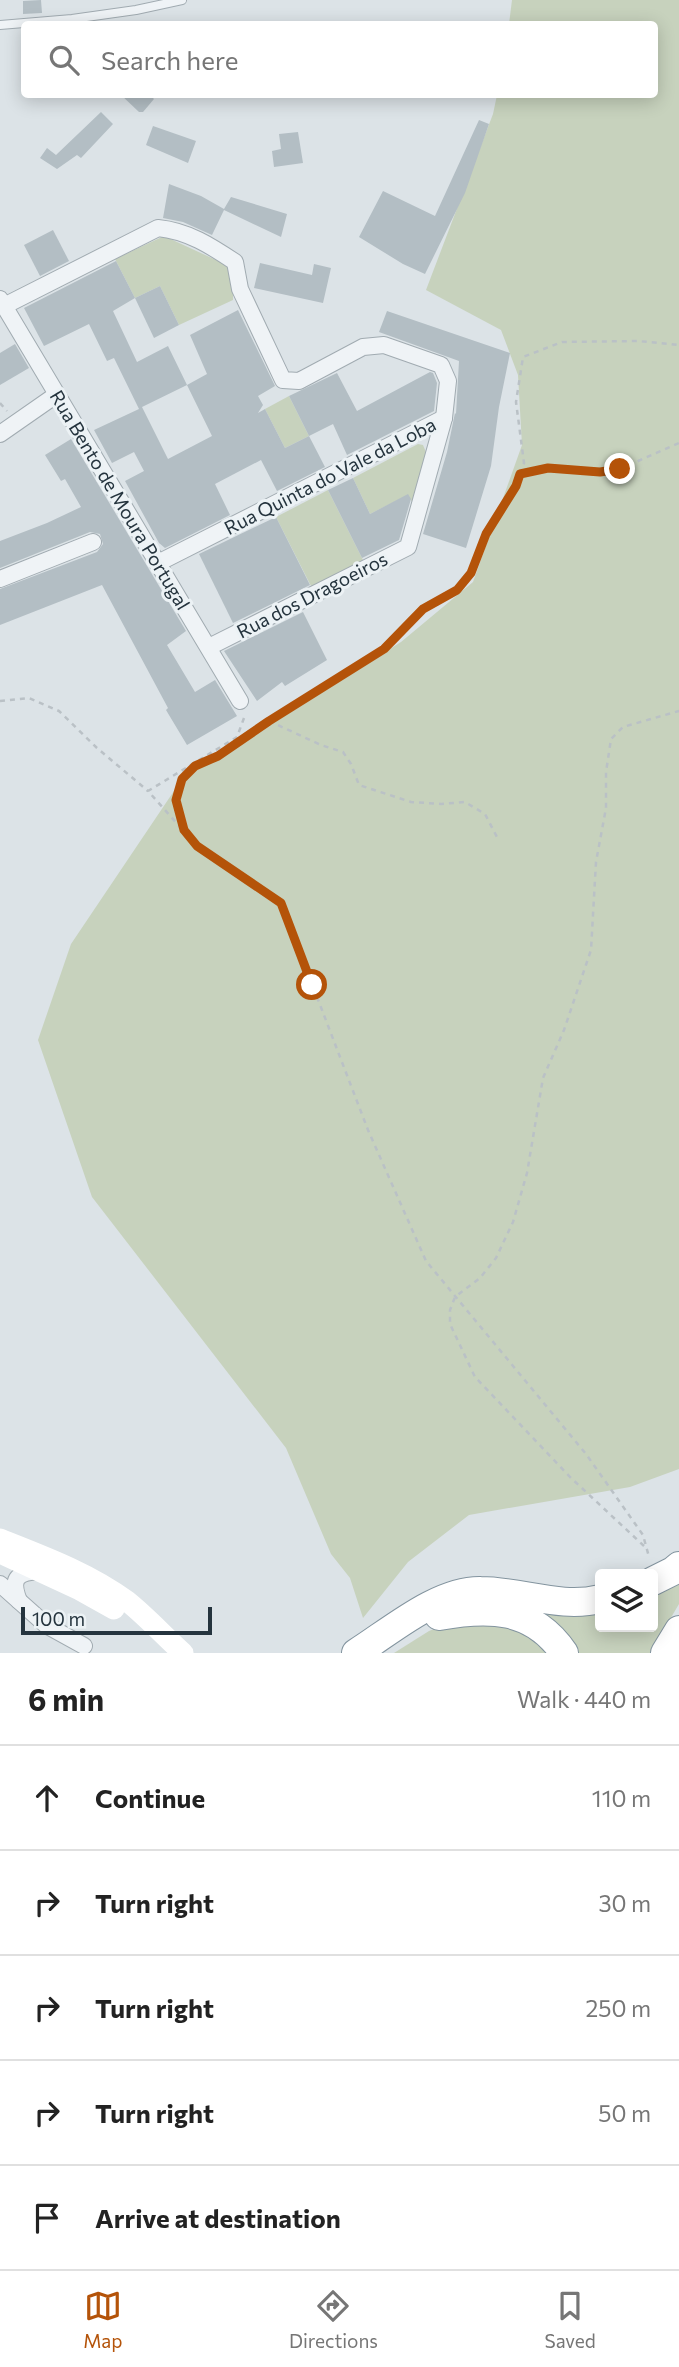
<!DOCTYPE html>
<html lang="en">
<head>
<meta charset="utf-8">
<style>
  body { margin:0; font-family:Commissioner,sans-serif; background:#f6f6f6; color:#222 }
  .controls { position:absolute; right:21px; bottom:21px; display:grid; overflow:hidden; border-radius:7px; box-shadow:0 4px 18px #0003 }
  .controls button { width:63px; height:63px; display:grid; place-items:center; padding:0; border:0; border-bottom:2px solid #e0e0e0; background:#fff; color:#222; font:35px sans-serif }
  .scale { position:absolute; left:21px; bottom:18px; width:191px; box-sizing:border-box; padding-left:7px; border:4px solid #25343e; border-top:0; font-size:19px; line-height:24px; white-space:nowrap; color:#25343e; -webkit-text-stroke:5px #ecf2f5; paint-order:stroke }
  .stop { position:absolute; width:21px; height:21px; margin:-16px; border:5px solid #b45309; border-radius:50%; background:#fff }
  .stop.end { background:#b45309; border-color:#fff; box-shadow:0 2px 7px #0008 }
  .list { margin:0; padding:0; list-style:none }
  h2 { display:flex; justify-content:space-between; align-items:center; height:91px; margin:0; padding:0 28px; font-size:30px }
  h2 small { font-size:23px; font-weight:400; color:#767676 }
  .list li { display:grid; grid-template-columns:46px 1fr auto; gap:21px; align-items:center; box-sizing:border-box; height:105px; padding:0 28px; border-top:2px solid #e0e0e0 }
  .list b { display:block; font-size:26px; white-space:nowrap }
  .list em { font-size:23px; font-style:normal; color:#767676 }
  .icon { flex:none; width:38px; height:38px; fill:none; stroke:currentColor; stroke-width:2; stroke-linecap:round; stroke-linejoin:round }
  .map { position:relative; flex:none; width:679px; height:1653px; overflow:hidden }
  .search { position:absolute; background:#fff; box-shadow:0 4px 18px #0003; left:21px; right:21px; top:21px; height:77px; display:flex; align-items:center; gap:18px; box-sizing:border-box; padding:0 24px; border-radius:7px; color:#767676; font-size:26px }
  .sheet { height:616px; background:#fff }
  nav { display:flex; justify-content:space-around; align-items:center; box-sizing:border-box; height:98px; border-top:2px solid #e0e0e0; background:#fff; font-size:19px; color:#767676 }
  nav a { display:grid; justify-items:center; gap:4px }
  nav .on { color:#b45309 }
  .map>svg:first-child { display:block }
  .green { fill:#c7d2bd }
  .building { fill:#b3bec4; fill-rule:evenodd }
  .lines { fill:none; stroke-linecap:round; stroke-linejoin:round }
  .lane-casing { stroke:#a1abb1; stroke-width:10 }
  .street-casing { stroke:#a1abb1; stroke-width:18 }
  .highway-casing { stroke:#83949f; stroke-width:30 }
  .path { stroke:#bac1c6; stroke-width:2.5; stroke-dasharray:5 5; stroke-linecap:butt }
  .lane { stroke:#eff3f6; stroke-width:8 }
  .street { stroke:#eff3f6; stroke-width:16 }
  .secondary { stroke:#fff; stroke-width:21 }
  .highway { stroke:#fff; stroke-width:28 }
  .route { stroke:#b45309; stroke-width:9 }
  .labels { text-anchor:middle; stroke-width:6; stroke-linejoin:round; paint-order:stroke }
  .street-label { font-size:19px; fill:#25343e; stroke:#ecf2f5 }
</style>
</head>
<body>
<div class="map">
<svg width="679" height="1653" viewBox="0 0 679 1653">
  <rect width="100%" height="100%" fill="#dce3e7"/>
  <!-- green -->
  <g class="green">
    <polygon points="512,0 679,0 679,1469 630,1487 469,1515 408,1562 363,1618 350,1578 331,1554 286,1448 92,1197 38,1040 71,944 182,779 401,642 473,582 522,445 518,375 501,330 426,290 493,114 497,95 654,94 654,24 509,24"/>
    <polygon points="164,236 229,266 233,276 233,300 179,325 160,286 135,298 115,259"/>
    <polygon points="289,396 309,436 285,448 265,409"/>
    <polygon points="418,444 423,445 428,457 414,505 408,495 370,514 353,478"/>
    <polygon points="328,490 363,560 312,588 276,517"/>
    <polygon points="679,1574 679,1604 650,1653 572,1653 521,1605 600,1607 600,1627 653,1627 653,1591"/>
    <polygon points="446,1624 510,1626 538,1642 550,1653 394,1653 429,1631"/>
  </g>
  <!-- building -->
  <g class="building">
    <polygon points="41,0 42,13 23,14 23,1"/>
    <polygon points="120,94 149,94 154,99 143,112 139,112"/>
    <polygon points="101,112 113,124 81,158 77,155 57,169 40,158 47,148 56,155"/>
    <polygon points="479,120 489,124 465,193 425,274 403,264 359,237 383,191 435,216"/>
    <polygon points="153,126 196,141 188,163 146,145"/>
    <polygon points="298,132 303,163 274,167 272,151 281,149 279,134"/>
    <polygon points="169,184 201,196 224,209 231,197 287,214 281,237 224,210 212,235 183,222 163,218"/>
    <polygon points="53,230 69,261 40,276 24,245"/>
    <path d="M116,261l19,37 -22,13 24,51 31,-16 19,39 20,-11 -17,-39 48,-25 37,76 -17,10 5,9 -5,8 7,-4 20,39 24,-12 16,31 -48,24 -16,-31 -46,24 15,31 -65,33 -6,-5 -34,-62 19,-10 -10,-19 -22,11 -18,-33 45,-21 -25,-51 -7,3 -18,-37 -45,22 -20,-38zM187,385l25,51 -44,23 -26,-52z"/>
    <polygon points="260,263 312,275 314,264 331,268 323,303 254,288"/>
    <polygon points="160,286 179,325 154,338 135,298"/>
    <polygon points="387,311 510,353 499,407 491,466 466,548 423,534 447,452 455,413 456,414 459,361 379,332"/>
    <polygon points="15,344 29,368 0,385 0,353"/>
    <polygon points="430,372 433,373 437,383 434,411 347,455 333,424 309,436 289,396 337,373 357,411"/>
    <polygon points="71,439 186,631 167,645 195,692 215,680 237,716 187,745 166,710 168,708 102,585 0,625 0,589 97,552 103,544 100,534 90,532 0,568 0,541 47,523 81,507 65,479 61,481 45,455"/>
    <polygon points="353,478 370,514 408,494 411,499 399,540 362,558 328,490"/>
    <polygon points="276,517 310,585 233,623 199,554"/>
    <polygon points="303,612 327,660 285,686 282,682 257,701 224,651"/>
  </g>
  <g class="lines">
    <!-- lane casing -->
    <g class="lane-casing">
      <polyline id="lane" points="0,25 72,19 136,10 182,0"/>
    </g>
    <!-- street casing -->
    <g class="street-casing">
      <g id="street">
        <polyline points="0,299 240,701"/>
        <path d="M4,306l154,-78c30,3 53,18 77,34l5,27 43,91 16,1 64,-34 21,-2 57,20 7,16 -4,37 -36,129 -199,100"/>
        <polyline points="0,434 56,395"/>
        <polyline points="158,563 444,418"/>
        <polyline points="0,579 93,542"/>
        <polyline points="0,1584 46,1625 84,1646"/>
        <path d="M19,1601c-8,-21 -4,-28 19,-30"/>
      </g>
    </g>
    <!-- highway casing -->
    <g class="highway-casing">
      <g id="highway">
        <polyline points="653,1581 673,1571 679,1566"/>
        <path d="M439,1616c49,-9 94,-9 125,37"/>
        <path d="M356,1653c35,-22 82,-63 125,-62 40,0 80,18 119,8"/>
        <polyline points="665,1653 679,1630"/>
      </g>
    </g>
    <!-- path -->
    <g class="path">
      <polyline points="0,403 7,411"/>
      <polyline points="520,474 548,469 600,472 620,469 679,443"/>
      <polyline points="0,701 29,698 59,711 97,748 148,791"/>
      <polyline points="244,718 237,737 148,791 197,846 281,903 368,1130 426,1261 586,1454 643,1535 649,1557"/>
      <polyline points="269,721 321,745 343,752 351,764 359,785 411,802 441,804 465,802 485,814 499,841"/>
      <polyline points="183,828 176,800 182,779 196,766 218,756 269,721 384,649 423,609 458,590 471,573 486,534 516,486 524,463 516,402 523,357 562,342 638,341 679,345"/>
      <polyline points="644,1546 570,1477 475,1377 450,1324 450,1310 455,1297 480,1278 496,1258 513,1222 527,1173 543,1078 564,1030 591,950 596,862 606,808 606,772 611,739 623,727 679,711"/>
    </g>
    <!-- lane -->
    <use href="#lane" class="lane"/>
    <!-- street -->
    <use href="#street" class="street"/>
    <!-- secondary -->
    <g class="secondary">
      <path d="M0,1539c43,17 89,34 127,62 20,16 37,35 56,52"/>
      <polyline points="0,1553 80,1590 114,1609"/>
    </g>
    <!-- highway -->
    <use href="#highway" class="highway"/>
  </g>
  <g class="lines">
    <!-- route -->
    <polyline class="route" points="312,985 281,903 197,846 184,830 176,800 182,779 195,766 218,756 269,721 384,649 423,609 457,590 471,573 486,534 516,486 520,474 548,468 600,472 620,469"/>
  </g>
  <g class="labels">
    <!-- street labels -->
    <g class="street-label">
      <text transform="translate(330 476) rotate(-27)" y="7">Rua Quinta do Vale da Loba</text>
      <text transform="translate(120 500) rotate(59)" y="7">Rua Bento de Moura Portugal</text>
      <text transform="translate(312 595) rotate(-27)" y="7">Rua dos Dragoeiros</text>
    </g>
  </g>
</svg>
<div class="controls">
<button><svg class="icon" aria-label="layers" viewBox="0 0 24 24"><path d="M12 4l9 5-9 5-9-5zM3 14l9 5 9-5"/></svg></button>
</div>
<div class="scale">100 m</div>
<div class="stop" style="left:312px;top:985px"></div>
<div class="stop end" style="left:620px;top:469px"></div>
<div class="search"><svg class="icon" aria-label="search" viewBox="0 0 24 24"><circle cx="10" cy="10" r="6"/><path d="M15 15l6 6"/></svg>Search here</div>
</div>
<section class="sheet">
<h2>6 min<small>Walk · 440 m</small></h2>
<ul class="list">
<li><svg class="icon" aria-label="ahead" viewBox="0 0 24 24"><path d="M12 20V5M6 11l6-6 6 6"/></svg><div><b>Continue</b></div><em>110 m</em></li>
<li><svg class="icon" aria-label="right" viewBox="0 0 24 24"><path d="M7 20v-9h11M14 6l5 5-5 5"/></svg><div><b>Turn right</b></div><em>30 m</em></li>
<li><svg class="icon" aria-label="right" viewBox="0 0 24 24"><path d="M7 20v-9h11M14 6l5 5-5 5"/></svg><div><b>Turn right</b></div><em>250 m</em></li>
<li><svg class="icon" aria-label="right" viewBox="0 0 24 24"><path d="M7 20v-9h11M14 6l5 5-5 5"/></svg><div><b>Turn right</b></div><em>50 m</em></li>
<li><svg class="icon" aria-label="arrive" viewBox="0 0 24 24"><path d="M6 21V4h12l-3 4 3 4H6"/></svg><div><b>Arrive at destination</b></div></li>
</ul>
</section>
<nav>
<a class="on"><svg class="icon" aria-label="map" viewBox="0 0 24 24"><path d="M3 6l6-2 6 2 6-2v14l-6 2-6-2-6 2zM9 4v14M15 6v14"/></svg>Map</a>
<a><svg class="icon" aria-label="directions" viewBox="0 0 24 24"><path d="M12 3l9 9-9 9-9-9zM9 14v-3h6M13 9l2 2-2 2"/></svg>Directions</a>
<a><svg class="icon" aria-label="saved" viewBox="0 0 24 24"><path d="M7 4h10v16l-5-4-5 4z"/></svg>Saved</a>
</nav>
</body>
</html>
